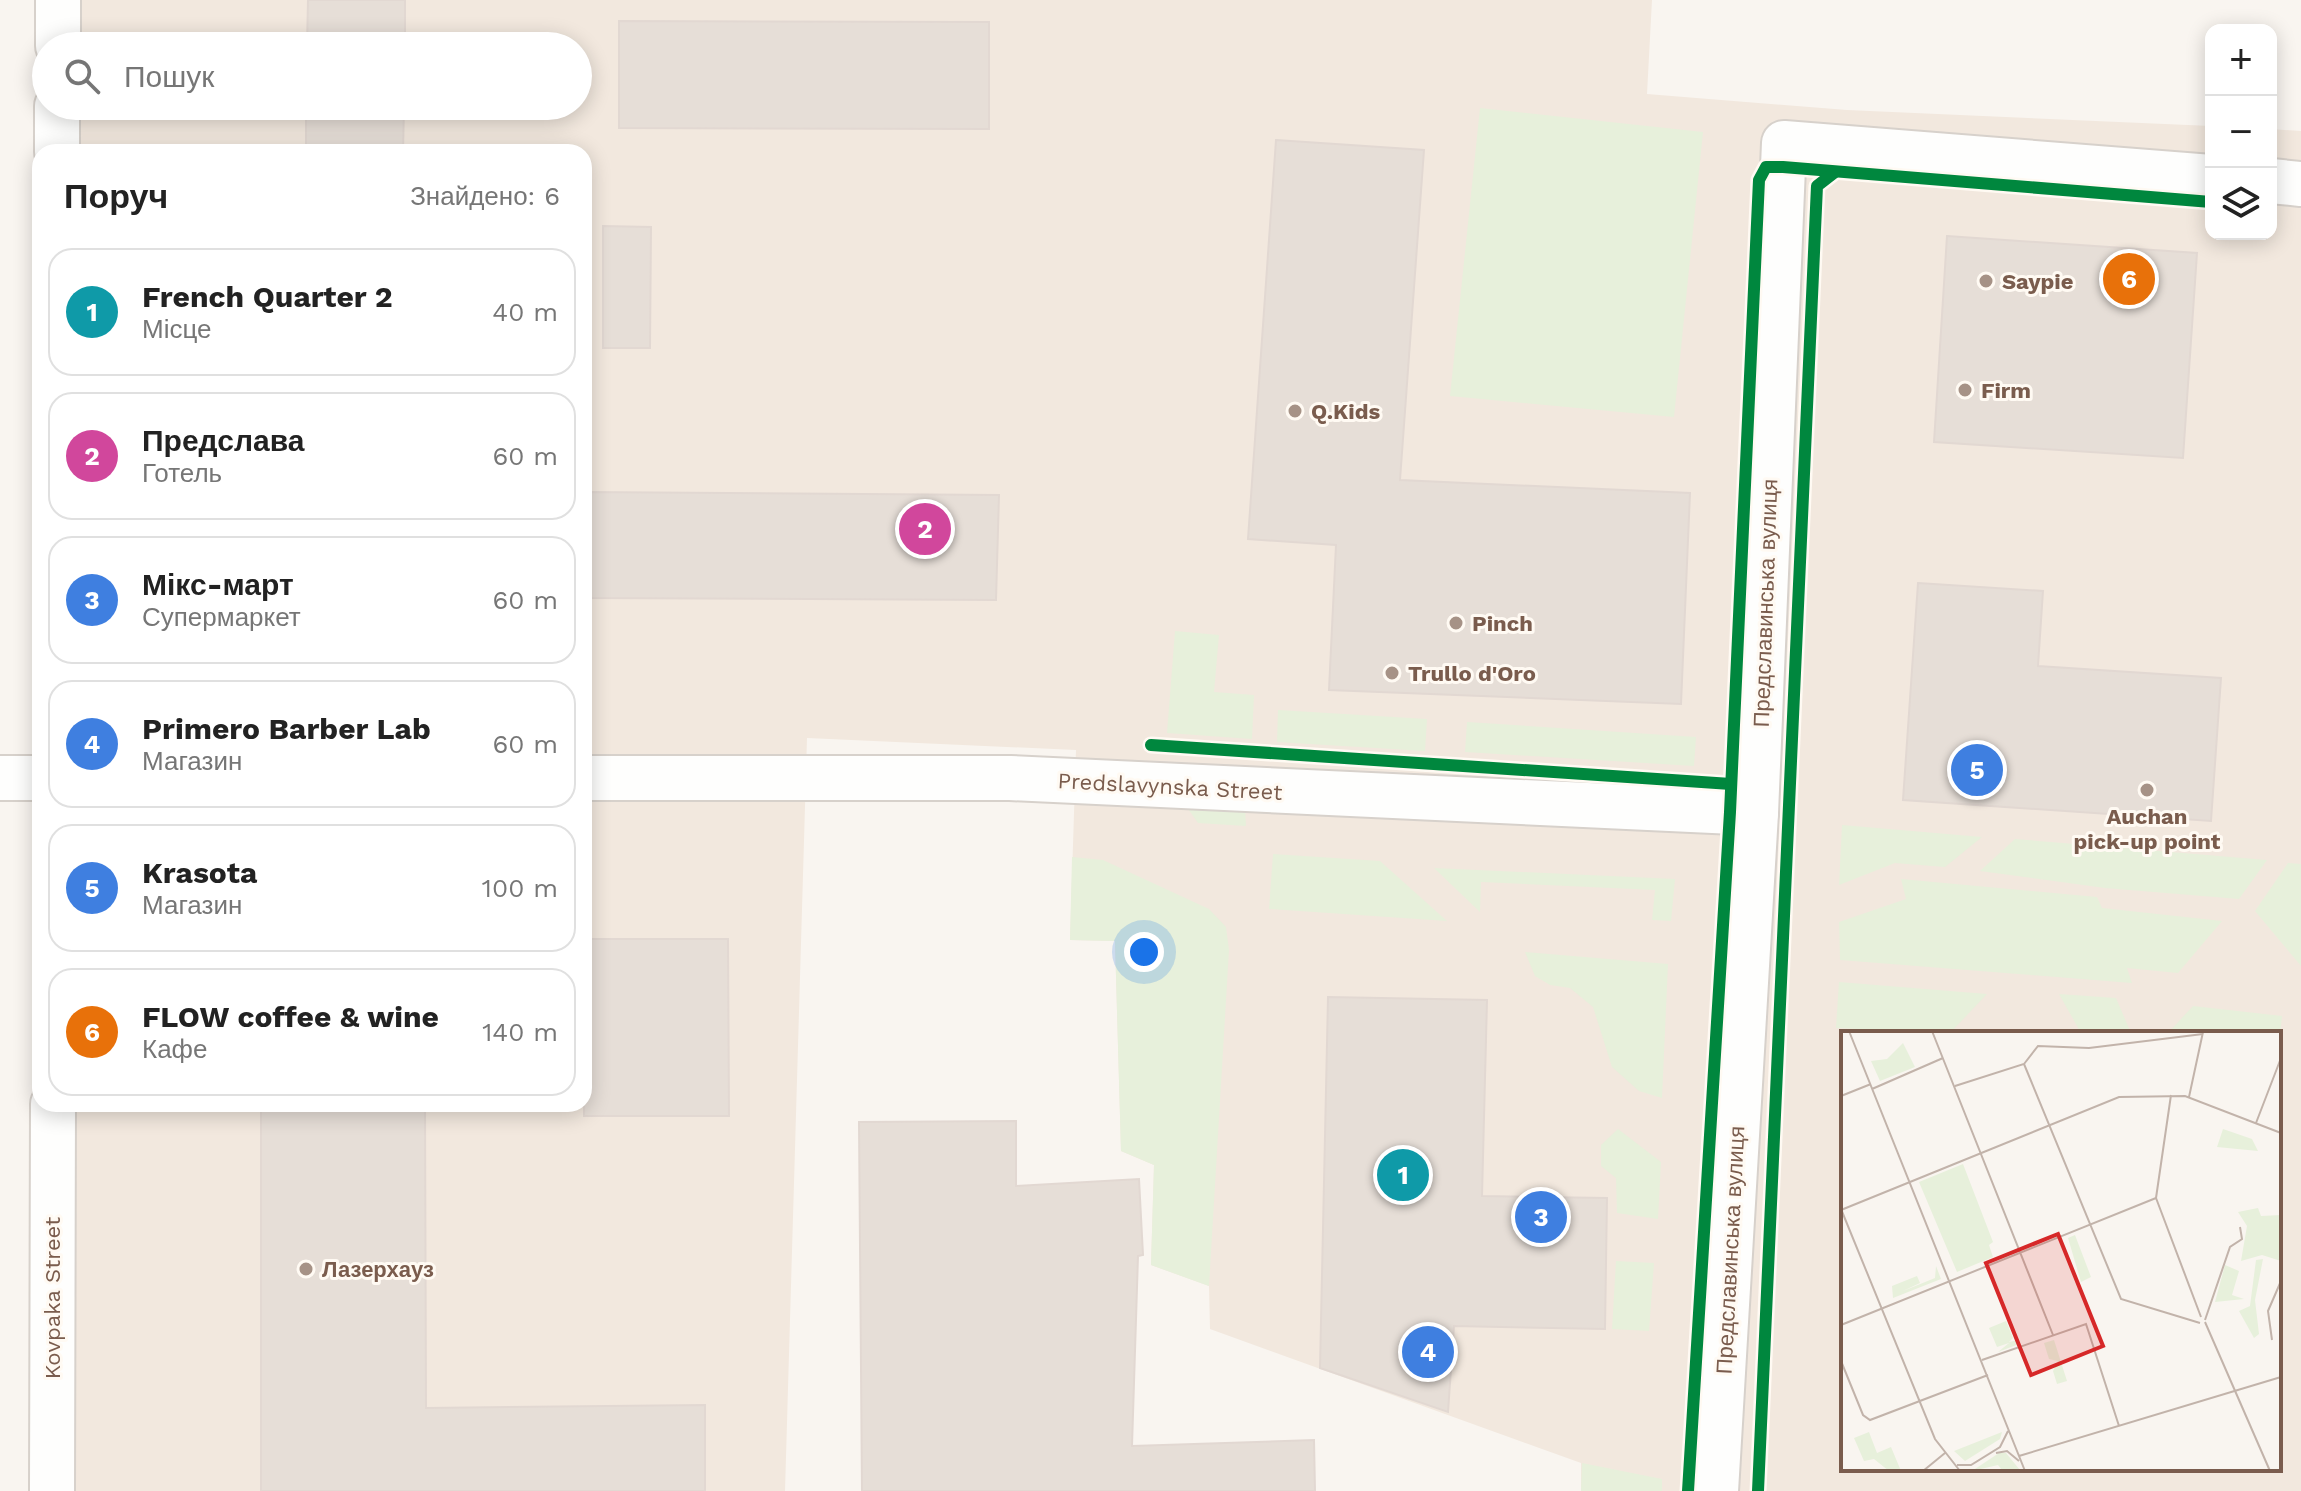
<!DOCTYPE html>
<html lang="uk">
<head>
<meta charset="utf-8">
<style>
  body { margin:0; font-family:"Work Sans",sans-serif; background:#f2f2f2; color:#222 }
  .controls { position:absolute; right:24px; top:24px; display:grid; overflow:hidden; border-radius:16px; box-shadow:0 4px 20px #0003 }
  .controls button { width:72px; height:72px; display:grid; place-items:center; padding:0; border:0; border-bottom:2px solid #e0e0e0; background:#fff; color:#222; font:40px sans-serif }
  .you { position:absolute; left:1144px; top:952px; width:28px; height:28px; margin:-20px; border:6px solid #fff; border-radius:50%; background:#1a73e8; box-shadow:0 0 0 12px #1a73e833 }
  .badge { display:grid; place-items:center; width:52px; height:52px; border-radius:50%; background:#7c3aed; color:#fff; font-size:26px; font-weight:700 }
  .pin { position:absolute; translate:-50% -50%; border:4px solid #fff; box-shadow:0 2px 8px #0006 }
  .list { margin:0; padding:0; list-style:none }
  h2 { display:flex; justify-content:space-between; align-items:center; height:104px; margin:0; padding:0 32px; font-size:34px }
  h2 small { font-size:26px; font-weight:400; color:#767676 }
  .list li { display:grid; grid-template-columns:52px 1fr auto; gap:24px; align-items:center; box-sizing:border-box; height:128px; margin:0 16px 16px; padding:0 16px; border:2px solid #e0e0e0; border-radius:24px }
  .list b { display:block; font-size:30px; white-space:nowrap }
  .list p { margin:0; font-size:26px; white-space:nowrap; color:#767676 }
  .list em { font-size:26px; font-style:normal; color:#767676 }
  .icon { flex:none; width:44px; height:44px; fill:none; stroke:currentColor; stroke-width:2; stroke-linecap:round; stroke-linejoin:round }
  .map { position:relative; flex:none; width:2301px; height:1491px; overflow:hidden }
  .search { position:absolute; background:#fff; box-shadow:0 4px 20px #0003; left:32px; top:32px; width:560px; height:88px; display:flex; align-items:center; gap:20px; box-sizing:border-box; padding:0 28px; border-radius:44px; color:#767676; font-size:30px }
  .panel { position:absolute; background:#fff; box-shadow:0 4px 20px #0003; left:32px; top:144px; width:560px; height:968px; border-radius:24px }
  .map>svg:first-child { display:block }
  .residential { fill:#f2e8de; fill-rule:evenodd }
  .green { fill:#e7f0db }
  .building { fill:#e6ded7; stroke:#e2d8d2; stroke-width:2 }
  .lines { fill:none; stroke-linecap:round; stroke-linejoin:round }
  .minor-casing { stroke:#d7d1cb; stroke-width:48 }
  .minor { stroke:#fefefd; stroke-width:44 }
  .cycleway-casing { stroke:#fffaf3; stroke-width:17 }
  .cycleway { stroke:#00873e; stroke-width:12 }
  .poi-dot { fill:#a69286; stroke:#fffaf3; stroke-width:3 }
  .labels { text-anchor:middle; stroke-width:6; stroke-linejoin:round; paint-order:stroke }
  .poi-label { font-size:22px; font-weight:bold; fill:#7a5c4d; stroke:#fffaf3; text-anchor:start }
  .street-label { font-size:22px; fill:#7a5c4d; stroke:#fffaf3 }
  .inset-road { fill:none; stroke:#c2b3aa; stroke-width:2 }
  .view { fill:#d62828; fill-opacity:0.15; stroke:#d62828; stroke-width:4 }
  .inset-edge { fill:none; stroke:#7a5c4d; stroke-width:4 }
</style>
</head>
<body>
<div class="map">
<svg width="2301" height="1491" viewBox="0 0 2301 1491">
  <rect width="100%" height="100%" fill="#f9f5f0"/>
  <!-- residential -->
  <path class="residential" d="M79,0h1573l-5,94 200,16 364,16v108h60v-105l30,2v1360h-720v-28l-371,-134 -1,-43 -58,-21 3,-100 -33,-14 -6,-210 -45,-1 6,-190 -269,-12 -22,753h-709v-387h508v-952h-506l1,-46h499v-60h-499zM1843,1033h436v436h-436z"/>
  <!-- green -->
  <g class="green">
    <polygon points="1480,108 1703,132 1674,417 1450,396"/>
    <polygon points="1175,631 1219,635 1214,692 1254,695 1252,739 1167,733"/>
    <polygon points="1278,710 1427,719 1425,751 1277,742"/>
    <polygon points="1467,722 1696,737 1694,766 1465,752"/>
    <polygon points="1172,786 1244,789 1246,826 1198,823"/>
    <polygon points="1842,825 1982,837 1945,867 1895,863 1839,885"/>
    <polygon points="2015,839 2267,860 2239,899 2105,888 1980,871"/>
    <polygon points="1273,854 1380,861 1447,921 1269,909"/>
    <polygon points="1072,857 1103,860 1209,909 1226,927 1229,950 1209,1286 1151,1265 1154,1165 1121,1151 1115,941 1070,940"/>
    <polygon points="2288,863 2301,864 2301,966 2255,911"/>
    <polygon points="1434,868 1675,879 1671,921 1652,920 1655,890 1481,882 1480,912"/>
    <polygon points="1901,879 2097,897 2102,908 2222,921 2178,973 2127,968 2132,983 1840,960 1839,922 1906,899"/>
    <polygon points="1525,952 1668,964 1662,1098 1639,1091 1612,1067 1593,1007 1570,988 1550,985 1535,976"/>
    <polygon points="1839,982 1987,994 1950,1033 1836,1028"/>
    <polygon points="2059,994 2116,998 2131,1033 2081,1033"/>
    <polygon points="2193,1006 2282,1016 2279,1045 2279,1033 2168,1033"/>
    <polygon points="1618,1129 1661,1162 1658,1219 1617,1213 1616,1178 1601,1166 1601,1145"/>
    <polygon points="1616,1261 1654,1263 1649,1331 1612,1329"/>
    <polygon points="1582,1463 1662,1479 1662,1491 1581,1491"/>
  </g>
  <!-- building -->
  <g class="building">
    <polygon points="308,0 405,0 405,46 307,46"/>
    <polygon points="619,21 989,22 989,129 619,128"/>
    <polygon points="306,106 404,106 403,152 306,152"/>
    <polygon points="1276,140 1424,150 1400,480 1690,493 1681,704 1329,690 1336,545 1248,539"/>
    <polygon points="603,226 651,227 650,348 603,348"/>
    <polygon points="1947,236 2197,253 2183,458 1934,442"/>
    <polygon points="584,492 999,495 996,600 584,598"/>
    <polygon points="1918,583 2043,591 2038,666 2221,678 2211,821 1903,800"/>
    <polygon points="584,939 728,939 729,1116 584,1116"/>
    <polygon points="1328,997 1487,1000 1482,1196 1607,1198 1605,1329 1454,1326 1448,1412 1320,1368"/>
    <polygon points="261,1104 425,1104 426,1408 705,1405 705,1491 261,1491"/>
    <polygon points="1016,1121 1016,1186 1139,1179 1143,1255 1138,1256 1132,1446 1314,1440 1315,1491 862,1491 859,1122"/>
  </g>
  <g class="lines">
    <!-- minor casing -->
    <g class="minor-casing">
      <g id="minor">
        <polyline points="58,46 58,0"/>
        <polyline points="57,152 57,106"/>
        <polyline points="2271,181 2301,184"/>
        <polyline points="0,778 40,778"/>
        <polyline points="584,778 1010,778 1756,813"/>
        <polyline points="52,1491 53,1104"/>
        <polyline points="1716,1491 1756,813 1784,143 2211,177"/>
      </g>
    </g>
    <!-- minor -->
    <use href="#minor" class="minor"/>
    <!-- cycleway casing -->
    <g class="cycleway-casing">
      <g id="cycleway">
        <polyline points="1151,745 1731,784"/>
        <polyline points="1688,1491 1730,812 1759,180 1766,167 1783,167 2211,202"/>
        <polyline points="1758,1491 1817,186 1835,172"/>
      </g>
    </g>
    <!-- cycleway -->
    <use href="#cycleway" class="cycleway"/>
  </g>
  <!-- markers -->
  <g class="poi-dot">
    <circle cx="1986" cy="281" r="8"/>
    <circle cx="1965" cy="390" r="8"/>
    <circle cx="1295" cy="411" r="8"/>
    <circle cx="1456" cy="623" r="8"/>
    <circle cx="1392" cy="673" r="8"/>
    <circle cx="2147" cy="790" r="8"/>
    <circle cx="306" cy="1269" r="8"/>
  </g>
  <g class="labels">
    <!-- poi labels -->
    <g class="poi-label">
      <text x="2002" y="289">Saypie</text>
      <text x="1981" y="398">Firm</text>
      <text x="1311" y="419">Q.Kids</text>
      <text x="1472" y="631">Pinch</text>
      <text x="1408" y="681">Trullo d'Oro</text>
      <text x="2147" y="824" text-anchor="middle">Auchan<tspan x="2147" dy="25">pick-up point</tspan></text>
      <text x="322" y="1277">Лазерхауз</text>
    </g>
    <!-- street labels -->
    <g class="street-label">
      <text transform="translate(1765 603) rotate(-88)" y="8">Предславинська вулиця</text>
      <text transform="translate(1170 786) rotate(3)" y="8">Predslavynska Street</text>
      <text transform="translate(1730 1250) rotate(-87)" y="8">Предславинська вулиця</text>
      <text transform="translate(52 1298) rotate(-90)" y="8">Kovpaka Street</text>
    </g>
  </g>
  <!-- overview -->
  <g transform="translate(1841 1031)">
    <rect width="440" height="440" fill="#f9f5f0"/>
    <path d="M62,12l12,24 -35,14 -9,-20 16,-2zM382,98l29,10 6,12 -41,-4zM122,133l30,78 -4,3 4,12 -36,15 -38,-90zM417,177l3,8 20,-1v46l-19,-6 -21,6 6,-35 -9,-14zM234,204l16,42 -10,5 -13,-44zM422,228l-8,41 4,34 -5,4 -15,-27 11,-5 6,-46zM384,234l14,6 -7,24 12,4 -29,3zM95,235l5,13 -48,19 -1,-12 25,-10 3,7 -17,8 32,-13zM165,290l7,17 -4,4 9,-2 1,4 -21,8 11,-9 -12,4 -8,-19zM213,309l13,41 -10,3 -4,-13 5,-10 -9,-2 -5,-16zM28,401l8,21 14,-6 10,24h-12l-15,-12 -10,2 -10,-23zM161,401l-2,7 -35,22 -11,-10zM158,422h7l14,17h-18l-4,-5 -26,6z" fill="#e7f0db"/>
    <path class="inset-road" d="M8,0l176,440M91,0l121,304M183,33l97,235 79,24M114,55l69,-22 14,-18 51,2 114,-14M31,58l71,-31M330,64l-15,103 45,119M0,65l30,-12M348,66l14,-65M415,92l25,-65M0,178l94,230 25,32M0,179l278,-113 66,-1 96,37M364,289l25,-73 12,-8 -2,-12M364,291l65,149M0,294l315,-127M431,309l-4,-29 13,-30M141,329l104,-36 33,102M0,330l22,54 7,5 118,-45M155,422l11,-2 12,10M178,425l262,-79M116,434h14l29,-18 8,-16M82,440l22,-18"/>
    <path class="view" d="M217,203l45,112 -72,29 -45,-112z"/>
    <rect width="440" height="440" class="inset-edge"/>
  </g>
</svg>
<div class="controls">
<button>+</button>
<button>−</button>
<button><svg class="icon" aria-label="layers" viewBox="0 0 24 24"><path d="M12 4l9 5-9 5-9-5zM3 14l9 5 9-5"/></svg></button>
</div>
<div class="you"></div>
<div class="pin badge" style="left:1403px;top:1175px;background:#0f9aa8">1</div>
<div class="pin badge" style="left:925px;top:529px;background:#d1479c">2</div>
<div class="pin badge" style="left:1541px;top:1217px;background:#3f7fe0">3</div>
<div class="pin badge" style="left:1428px;top:1352px;background:#3f7fe0">4</div>
<div class="pin badge" style="left:1977px;top:770px;background:#3f7fe0">5</div>
<div class="pin badge" style="left:2129px;top:279px;background:#e8710a">6</div>
<div class="search"><svg class="icon" aria-label="search" viewBox="0 0 24 24"><circle cx="10" cy="10" r="6"/><path d="M15 15l6 6"/></svg>Пошук</div>
<section class="panel">
<h2>Поруч<small>Знайдено: 6</small></h2>
<ul class="list">
<li><span class="badge" style="background:#0f9aa8">1</span><div><b>French Quarter 2</b><p>Місце</p></div><em>40 m</em></li>
<li><span class="badge" style="background:#d1479c">2</span><div><b>Предслава</b><p>Готель</p></div><em>60 m</em></li>
<li><span class="badge" style="background:#3f7fe0">3</span><div><b>Мікс-март</b><p>Супермаркет</p></div><em>60 m</em></li>
<li><span class="badge" style="background:#3f7fe0">4</span><div><b>Primero Barber Lab</b><p>Магазин</p></div><em>60 m</em></li>
<li><span class="badge" style="background:#3f7fe0">5</span><div><b>Krasota</b><p>Магазин</p></div><em>100 m</em></li>
<li><span class="badge" style="background:#e8710a">6</span><div><b>FLOW coffee &amp; wine</b><p>Кафе</p></div><em>140 m</em></li>
</ul>
</section>
</div>
</body>
</html>
